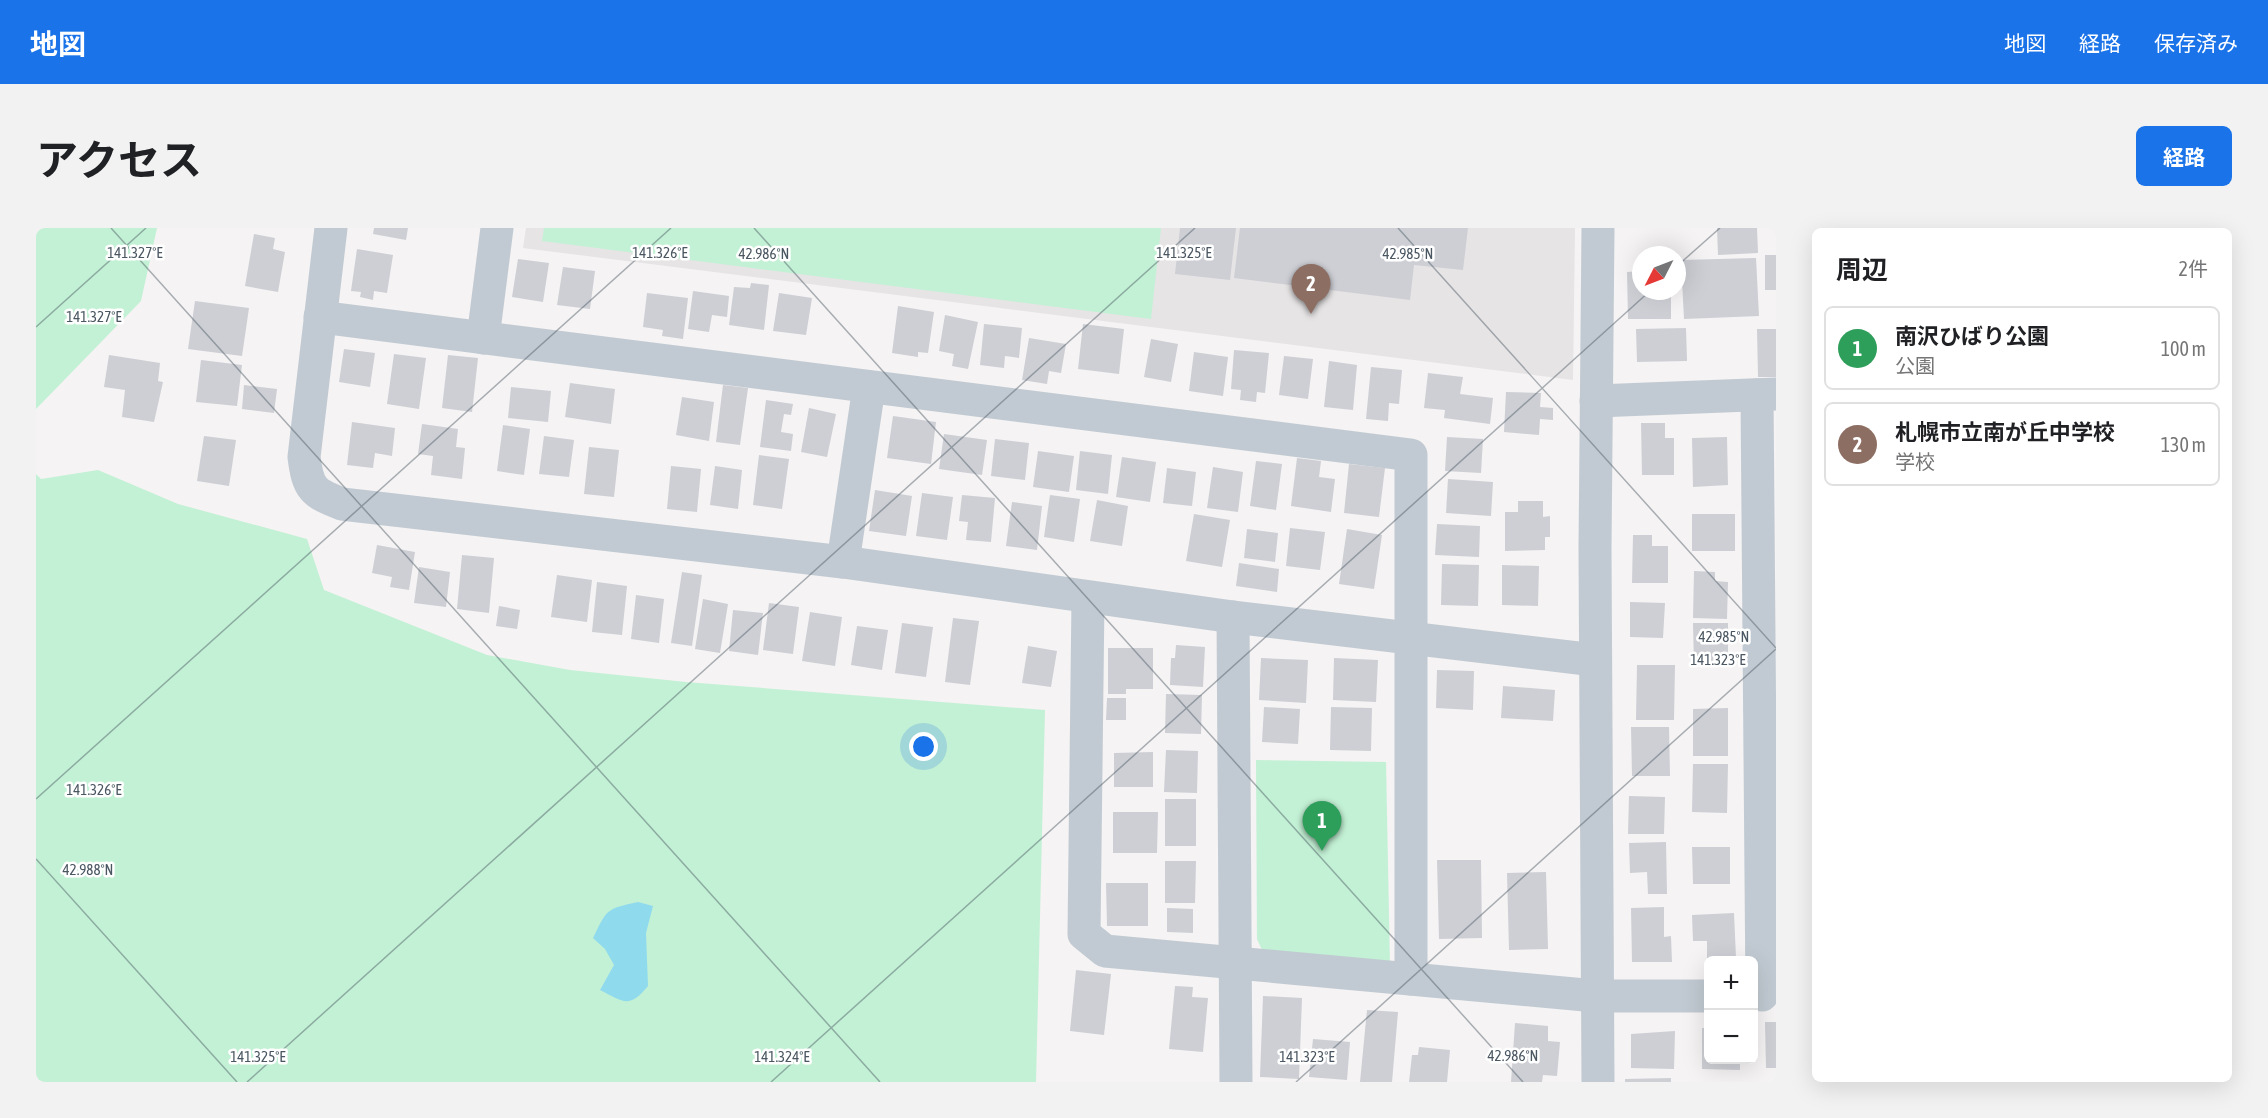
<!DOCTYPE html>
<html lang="ja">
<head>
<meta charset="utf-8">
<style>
  body { margin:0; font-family:"Asap Condensed","Noto Sans JP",sans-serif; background:#f2f2f2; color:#202124 }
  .controls { position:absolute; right:18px; bottom:18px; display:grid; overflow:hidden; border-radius:9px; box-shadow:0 6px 24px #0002 }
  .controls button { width:54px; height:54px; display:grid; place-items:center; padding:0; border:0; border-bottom:2px solid #e0e0e0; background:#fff; color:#202124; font:30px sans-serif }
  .compass { position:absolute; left:1596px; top:18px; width:54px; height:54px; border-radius:50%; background:#fff; box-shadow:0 6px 24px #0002; rotate:228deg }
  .you { position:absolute; left:888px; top:519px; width:21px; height:21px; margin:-15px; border:4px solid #fff; border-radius:50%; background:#1a73e8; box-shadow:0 0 0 9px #1a73e833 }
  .badge { display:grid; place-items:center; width:39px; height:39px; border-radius:50%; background:#1a73e8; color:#fff; font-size:20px; font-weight:700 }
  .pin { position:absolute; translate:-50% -50px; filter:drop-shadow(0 2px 3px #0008) }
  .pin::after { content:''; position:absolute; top:32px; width:21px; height:18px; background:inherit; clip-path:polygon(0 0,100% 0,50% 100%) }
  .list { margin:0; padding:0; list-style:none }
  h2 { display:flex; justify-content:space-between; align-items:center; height:78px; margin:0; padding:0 24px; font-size:26px }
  h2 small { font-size:20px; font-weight:400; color:#757577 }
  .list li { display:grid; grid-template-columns:39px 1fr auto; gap:18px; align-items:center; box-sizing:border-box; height:84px; margin:0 12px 12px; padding:0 12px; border:2px solid #e0e0e0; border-radius:9px }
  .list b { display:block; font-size:22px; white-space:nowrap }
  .list p { margin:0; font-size:20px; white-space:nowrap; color:#757577 }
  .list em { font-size:20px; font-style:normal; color:#757577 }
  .map { position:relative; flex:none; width:1740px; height:854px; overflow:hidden; border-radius:9px }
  header { display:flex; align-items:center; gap:36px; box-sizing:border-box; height:84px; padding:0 30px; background:#1a73e8; color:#fff }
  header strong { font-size:28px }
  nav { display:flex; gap:33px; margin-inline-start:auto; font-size:21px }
  .intro { display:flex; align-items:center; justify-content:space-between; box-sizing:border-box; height:144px; padding:0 36px }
  h1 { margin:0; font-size:42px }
  .button { padding:15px 27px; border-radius:9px; background:#1a73e8; color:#fff; font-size:21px; font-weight:700 }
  main { display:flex; gap:36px; padding:0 36px }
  aside { flex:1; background:#fff; border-radius:9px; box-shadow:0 6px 24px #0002 }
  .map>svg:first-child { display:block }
  .education { fill:#e6e4e5 }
  .green { fill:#c3f1d5 }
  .water { fill:#90daee }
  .building { fill:#cdcfd5 }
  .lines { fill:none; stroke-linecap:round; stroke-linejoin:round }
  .minor { stroke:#c1cad2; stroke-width:33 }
  .ticks { fill:none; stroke:#4a5661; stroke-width:1.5; stroke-opacity:0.45 }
  .ticks-label { font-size:15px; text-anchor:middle; fill:#4a5661; stroke:#fff; stroke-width:5; stroke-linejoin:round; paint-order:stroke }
</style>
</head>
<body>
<header>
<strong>地図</strong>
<nav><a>地図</a><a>経路</a><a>保存済み</a></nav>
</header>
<div class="intro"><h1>アクセス</h1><a class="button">経路</a></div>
<main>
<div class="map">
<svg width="1740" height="854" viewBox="0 0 1740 854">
  <rect width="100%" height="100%" fill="#f5f3f3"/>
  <!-- education -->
  <polygon class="education" points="490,0 1539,0 1537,152 487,20"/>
  <!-- green -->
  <g class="green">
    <polygon points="0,0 121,0 105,73 0,181"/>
    <polygon points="508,0 1125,0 1115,91 506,13"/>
    <polygon points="62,242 142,276 271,311 288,362 451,427 534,442 650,454 1009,482 1000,854 0,854 0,246 5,251"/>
    <polygon points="1220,532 1350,534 1354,739 1227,724 1221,711"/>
  </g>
  <!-- water -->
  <path class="water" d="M602,674l15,4 -7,27 2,53c-19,23 -24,16 -48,4l14,-25 -9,-16 -12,-11c14,-29 13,-29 45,-36z"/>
  <!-- building -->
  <g class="building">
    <polygon points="338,0 372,0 370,12 337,6"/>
    <polygon points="1144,0 1200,0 1194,52 1139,46"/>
    <polygon points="1204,0 1432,0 1427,42 1378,37 1374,72 1198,50"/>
    <polygon points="1681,0 1721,0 1722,25 1682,27"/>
    <polygon points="218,6 239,10 237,21 249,24 242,64 209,58"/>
    <polygon points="321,21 357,27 351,65 338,63 337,72 324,69 325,64 315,63"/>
    <rect x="1729" y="27" width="11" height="35"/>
    <polygon points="1720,30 1723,88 1648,91 1645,32"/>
    <polygon points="482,31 513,35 507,74 476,69"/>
    <polygon points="527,39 559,43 554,81 521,77"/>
    <polygon points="1605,43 1605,63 1635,63 1635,91 1592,91 1591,44"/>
    <polygon points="715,55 733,57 728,102 693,97 698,59 714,60"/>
    <polygon points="657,63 693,68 691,89 676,87 673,104 652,101"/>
    <polygon points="611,65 652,70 647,111 626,108 627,102 607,99"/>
    <polygon points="743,65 776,70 770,107 737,103"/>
    <polygon points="159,73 213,80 206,128 152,121"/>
    <polygon points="862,78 898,84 892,125 882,124 882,129 856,125"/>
    <polygon points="909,87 942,94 932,141 916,138 918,126 903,123"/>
    <polygon points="948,96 986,100 983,130 969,128 968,140 944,137"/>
    <polygon points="1047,96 1088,101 1083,146 1042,141"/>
    <polygon points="1650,100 1651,133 1601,134 1600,101"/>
    <polygon points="1721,101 1740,101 1740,149 1722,149"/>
    <polygon points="993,110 1030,116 1025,145 1013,143 1011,156 986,152"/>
    <polygon points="1115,111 1142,116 1135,154 1108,149"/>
    <polygon points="308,121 339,125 334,159 303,154"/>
    <polygon points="1198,122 1233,125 1229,165 1221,164 1220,174 1204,172 1205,162 1195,161"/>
    <polygon points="1158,124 1192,129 1187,168 1153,163"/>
    <polygon points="358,126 390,130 383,181 351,176"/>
    <polygon points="73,127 124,135 122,153 127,154 118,194 86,189 89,162 68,159"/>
    <polygon points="412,127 442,130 436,184 406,180"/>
    <polygon points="1248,128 1277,131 1272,171 1243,167"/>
    <polygon points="165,132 206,137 201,178 160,174"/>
    <polygon points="1293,133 1321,137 1317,182 1288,179"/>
    <polygon points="1335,139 1366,142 1363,176 1353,175 1352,193 1330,191"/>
    <polygon points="1392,145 1427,149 1424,166 1457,170 1454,196 1408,190 1409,182 1388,180"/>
    <polygon points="534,155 579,161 575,196 529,189"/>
    <polygon points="208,157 241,161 238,185 206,181"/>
    <polygon points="687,157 712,160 704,217 680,214"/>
    <polygon points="475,159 515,163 512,194 472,190"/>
    <polygon points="1470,164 1505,165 1504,179 1517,180 1517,192 1504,191 1503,207 1468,204"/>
    <polygon points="646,169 678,174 673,213 640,207"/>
    <polygon points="730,172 757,176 755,187 748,186 745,204 757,206 755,223 724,219"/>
    <polygon points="773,180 800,186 791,229 765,224"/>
    <polygon points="857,188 900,194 895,236 851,230"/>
    <polygon points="316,194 359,200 356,228 339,225 337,240 311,237"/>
    <polygon points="1605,195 1629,195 1629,210 1638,210 1638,247 1606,247"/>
    <polygon points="386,196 422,201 420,219 429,220 426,251 395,247 397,228 382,226"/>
    <polygon points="467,197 494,201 488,247 461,243"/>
    <polygon points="908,206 951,212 946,247 903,241"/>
    <polygon points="168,208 200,212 193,258 161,253"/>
    <polygon points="508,208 538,212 533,249 503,246"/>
    <polygon points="1411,209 1447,211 1445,245 1409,243"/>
    <polygon points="1691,209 1692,257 1657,259 1656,210"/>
    <polygon points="959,211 993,215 989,252 955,248"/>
    <polygon points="553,219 583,222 578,269 548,266"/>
    <polygon points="1002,223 1038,228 1033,264 997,259"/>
    <polygon points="1044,223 1076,227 1072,266 1040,262"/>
    <polygon points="723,227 753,231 746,281 717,277"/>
    <polygon points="1086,229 1120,234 1114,274 1080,269"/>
    <polygon points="1261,230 1285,233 1283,249 1299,251 1295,284 1255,278"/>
    <polygon points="1220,233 1246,236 1240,282 1214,278"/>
    <polygon points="1313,236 1349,240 1343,289 1308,285"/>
    <polygon points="635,238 665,241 661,284 631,281"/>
    <polygon points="679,238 706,242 702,281 674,277"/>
    <polygon points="1177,239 1207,244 1202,284 1171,280"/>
    <polygon points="1131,240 1160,244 1156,278 1127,275"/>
    <polygon points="1412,251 1457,254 1455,288 1410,285"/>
    <polygon points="839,262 876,268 870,308 833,303"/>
    <polygon points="886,265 917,269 911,312 880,308"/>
    <polygon points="926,267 959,270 955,314 930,312 932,294 923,293"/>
    <polygon points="1014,267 1044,271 1038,314 1008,309"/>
    <polygon points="1061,272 1092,278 1086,318 1054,313"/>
    <polygon points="1482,273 1507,273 1507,289 1514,288 1514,309 1509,309 1509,322 1469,323 1469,284 1482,284"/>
    <polygon points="976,274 1006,278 1001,322 970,318"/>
    <polygon points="1158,286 1194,292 1186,339 1150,333"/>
    <rect x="1656" y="286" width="43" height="37"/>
    <polygon points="1401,296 1444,298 1443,329 1399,327"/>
    <polygon points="1254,300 1289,304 1284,342 1250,338"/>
    <polygon points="1211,301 1242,305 1239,334 1208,330"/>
    <polygon points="1311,301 1346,307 1338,361 1303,356"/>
    <polygon points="1597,307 1616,307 1616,318 1632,318 1632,355 1596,355"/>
    <polygon points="341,317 379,324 373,362 354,359 356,349 336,345"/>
    <polygon points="426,327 458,330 453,385 421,381"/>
    <polygon points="1203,335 1243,341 1241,364 1200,358"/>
    <polygon points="1406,336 1443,337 1442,378 1405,377"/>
    <polygon points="1466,337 1503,338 1502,378 1466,377"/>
    <polygon points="383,339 414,344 410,379 378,375"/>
    <polygon points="1658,343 1679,344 1679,353 1692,354 1691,391 1657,390"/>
    <polygon points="646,344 666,347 656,418 635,415"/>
    <polygon points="521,347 556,352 551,394 515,389"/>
    <polygon points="561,354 591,358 586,407 556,404"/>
    <polygon points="600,367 628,371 623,415 595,411"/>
    <polygon points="667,371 692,376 684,425 659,421"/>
    <polygon points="1594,374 1629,375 1627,410 1594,409"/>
    <polygon points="733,375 763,379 757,426 727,422"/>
    <polygon points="463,378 484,382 481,401 460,398"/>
    <polygon points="697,382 727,385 722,427 693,423"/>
    <polygon points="774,384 806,389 799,438 766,433"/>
    <polygon points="917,390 943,393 934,457 909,454"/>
    <polygon points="866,395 897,399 890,449 859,445"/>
    <polygon points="1657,395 1692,395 1692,438 1658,438"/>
    <polygon points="821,398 852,402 846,442 815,437"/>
    <polygon points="1140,417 1169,419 1167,459 1134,457 1135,430 1139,430"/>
    <polygon points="992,418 1021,423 1015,459 986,455"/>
    <polygon points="1072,420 1117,420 1117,461 1090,461 1090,466 1072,466"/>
    <polygon points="1225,430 1272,432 1270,475 1223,472"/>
    <polygon points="1298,430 1342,432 1340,474 1297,472"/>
    <polygon points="1601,437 1639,437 1638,492 1600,492"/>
    <polygon points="1401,442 1438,443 1437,482 1400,480"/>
    <polygon points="1467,458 1519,462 1517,493 1465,490"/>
    <polygon points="1130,466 1166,467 1165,506 1129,505"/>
    <polygon points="1071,470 1090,470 1090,492 1070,492"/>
    <polygon points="1228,479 1264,481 1262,516 1226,514"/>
    <polygon points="1295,479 1336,480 1335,523 1294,522"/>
    <polygon points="1692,480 1692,528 1657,528 1657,481"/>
    <polygon points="1595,499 1633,499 1634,548 1596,548"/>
    <polygon points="1130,522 1162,523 1161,565 1128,564"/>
    <polygon points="1117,524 1117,559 1078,559 1078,525"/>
    <polygon points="1657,536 1692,536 1691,585 1656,584"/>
    <polygon points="1593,568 1629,569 1628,606 1592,606"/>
    <rect x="1129" y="571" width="31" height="47"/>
    <polygon points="1077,584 1122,584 1121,625 1077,625"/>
    <polygon points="1630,614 1631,666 1612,666 1611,644 1594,645 1593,615"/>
    <polygon points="1656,619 1694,619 1694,656 1657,656"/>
    <polygon points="1401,632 1445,632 1446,710 1403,711"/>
    <polygon points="1129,633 1160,633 1159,675 1129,675"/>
    <polygon points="1510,644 1512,721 1473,722 1471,645"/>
    <polygon points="1070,655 1112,655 1112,698 1071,698"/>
    <polygon points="1628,679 1628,709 1635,708 1636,734 1596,734 1595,680"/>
    <polygon points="1131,680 1157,681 1157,705 1131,704"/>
    <polygon points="1698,685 1700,730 1671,731 1671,713 1657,713 1656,687"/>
    <polygon points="1040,742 1075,746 1068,807 1034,803"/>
    <polygon points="1139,758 1157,759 1156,769 1172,770 1167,824 1133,821"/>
    <polygon points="1227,768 1266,770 1263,851 1224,849"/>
    <polygon points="1331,782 1362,784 1356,854 1324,854"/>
    <polygon points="1729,794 1740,794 1740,840 1730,840"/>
    <polygon points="1479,795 1512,798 1512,813 1524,814 1521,848 1507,847 1506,854 1475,854"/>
    <polygon points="1666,800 1672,800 1672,832 1704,832 1704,842 1666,841"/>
    <polygon points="1639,803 1638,841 1595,840 1595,806"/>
    <polygon points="1277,811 1314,814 1311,852 1273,849"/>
    <polygon points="1383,819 1414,822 1411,854 1373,854 1376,827 1382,827"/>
    <polygon points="1635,850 1635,854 1589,854 1589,851"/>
  </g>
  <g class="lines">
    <!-- minor -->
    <g class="minor">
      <path d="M295,0l-27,229c4,32 9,36 38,47l501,58 390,55 362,43"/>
      <polyline points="284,89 1375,227 1375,751"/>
      <polyline points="447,110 461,0"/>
      <polyline points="1721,167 1726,767"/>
      <polyline points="1560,173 1740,166"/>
      <polyline points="807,334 833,159"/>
      <polyline points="1052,370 1048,706 1069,723 1560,768 1672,768"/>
      <polyline points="1197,389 1200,854"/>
      <polyline points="1562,854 1559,321 1562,0"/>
    </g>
  </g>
  <!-- ticks -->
  <path class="ticks" d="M75,0l769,854M718,0l769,854M1362,0l378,420M1641,38l43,-38M0,99l110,-99M0,571l635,-571M0,631l201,223M211,854l948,-854M735,854l879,-791M1260,854l480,-433"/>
  <g class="ticks-label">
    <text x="99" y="30">141.327°E</text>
    <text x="624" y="30">141.326°E</text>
    <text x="1148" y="30">141.325°E</text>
    <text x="728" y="31">42.986°N</text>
    <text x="1372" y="31">42.985°N</text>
    <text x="58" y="94">141.327°E</text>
    <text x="1688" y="414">42.985°N</text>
    <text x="1682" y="437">141.323°E</text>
    <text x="58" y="567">141.326°E</text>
    <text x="52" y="647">42.988°N</text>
    <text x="1477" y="833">42.986°N</text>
    <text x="222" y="834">141.325°E</text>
    <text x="746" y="834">141.324°E</text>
    <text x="1271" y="834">141.323°E</text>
  </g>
</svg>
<div class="controls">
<button>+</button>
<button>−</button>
</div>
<svg class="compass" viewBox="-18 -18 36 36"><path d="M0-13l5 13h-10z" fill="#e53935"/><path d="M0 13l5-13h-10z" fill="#757577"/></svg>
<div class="you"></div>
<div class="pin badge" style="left:1286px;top:623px;background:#2e9e5b">1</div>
<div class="pin badge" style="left:1275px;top:86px;background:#8d6e63">2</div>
</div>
<aside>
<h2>周辺<small>2件</small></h2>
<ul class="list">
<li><span class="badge" style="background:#2e9e5b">1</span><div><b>南沢ひばり公園</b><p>公園</p></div><em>100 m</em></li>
<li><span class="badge" style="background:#8d6e63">2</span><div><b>札幌市立南が丘中学校</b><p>学校</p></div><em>130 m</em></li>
</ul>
</aside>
</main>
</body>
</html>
